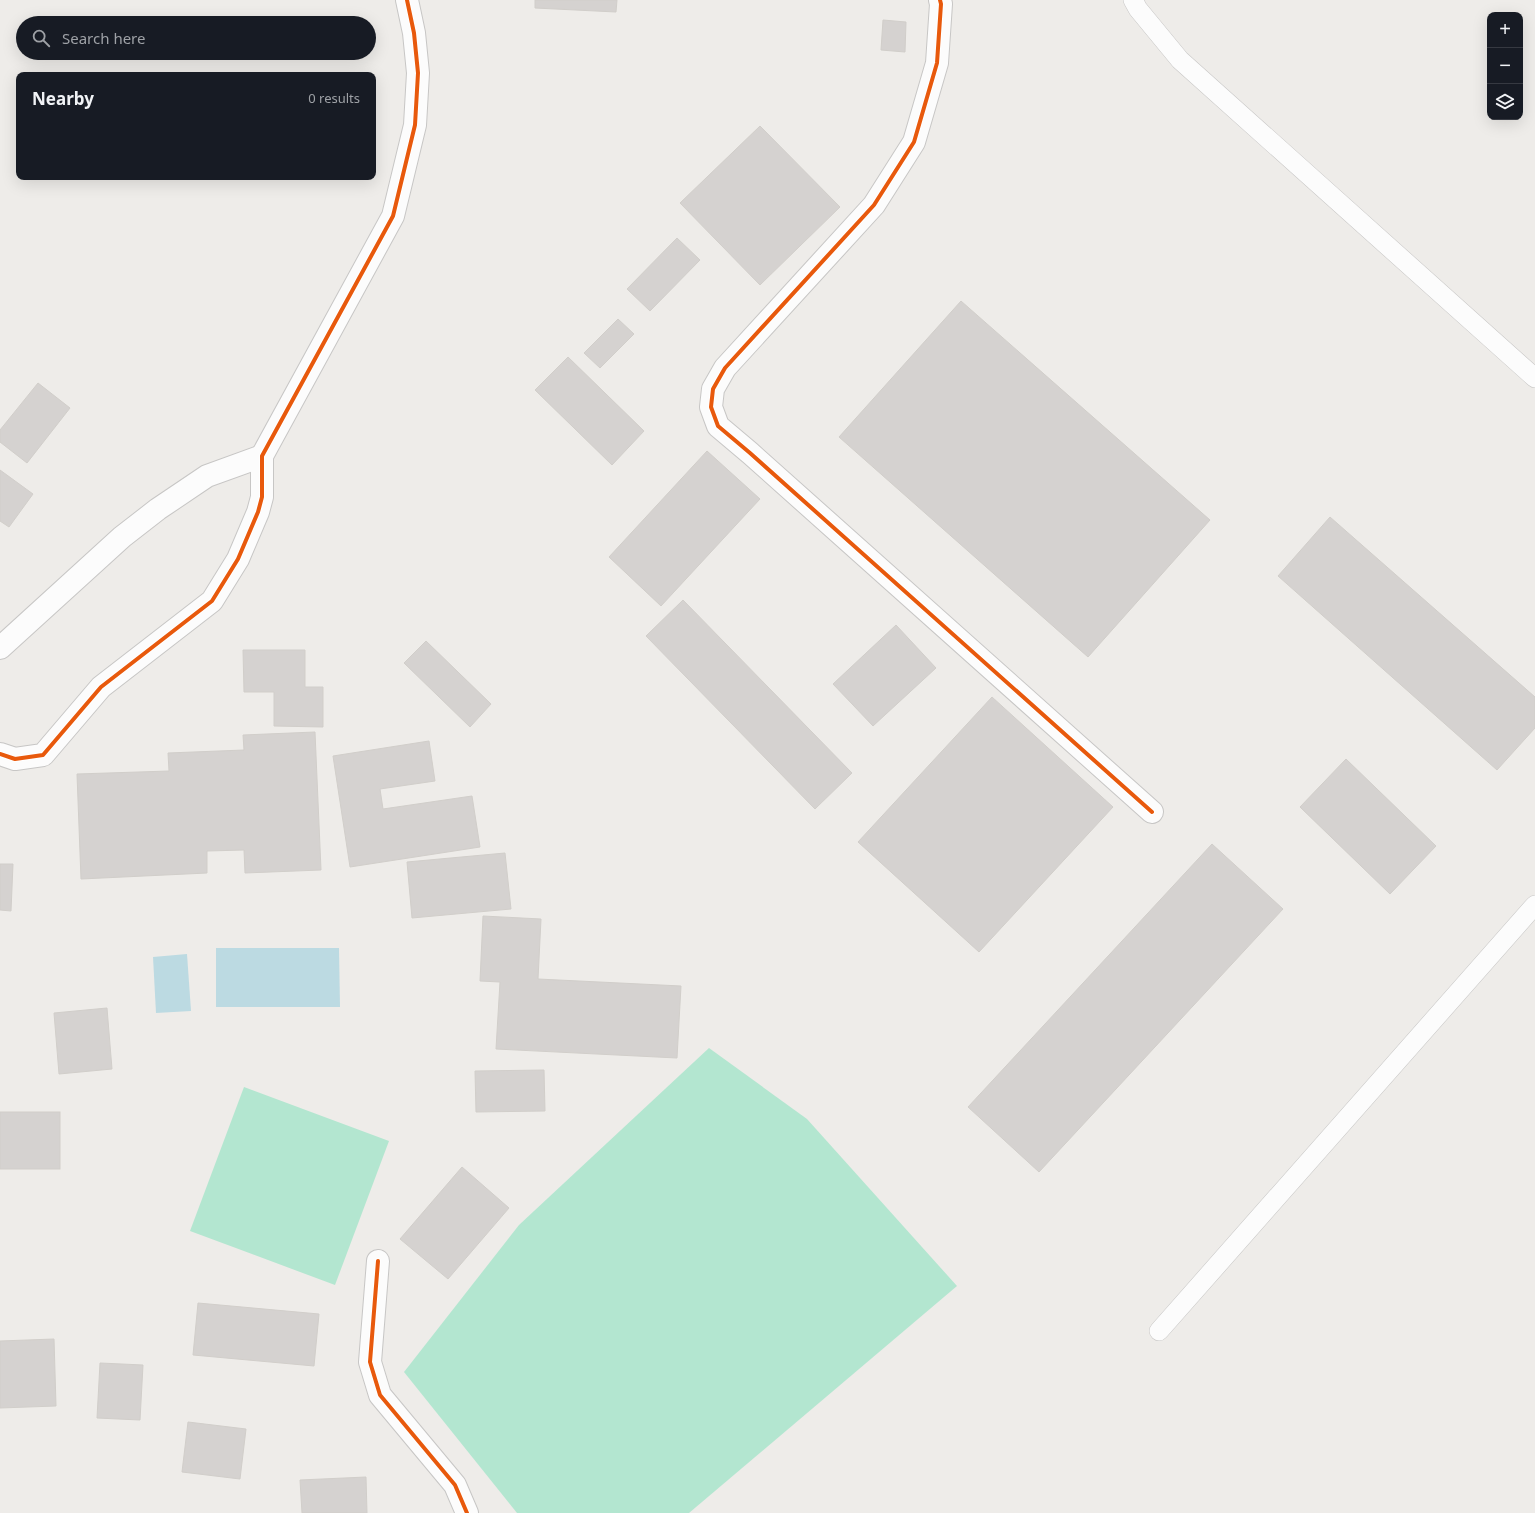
<!DOCTYPE html>
<html lang="en">
<head>
<meta charset="utf-8">
<style>
  body { margin:0; font-family:"Noto Sans",sans-serif; background:#20242c; color:#f1f3f6 }
  .controls { position:absolute; right:12px; top:12px; display:grid; overflow:hidden; border-radius:8px; box-shadow:0 4px 16px #0002 }
  .controls button { width:36px; height:36px; display:grid; place-items:center; padding:0; border:0; border-bottom:1px solid #363941; background:#171b24; color:#f1f3f6; font:20px sans-serif }
  .list { margin:0; padding:0; list-style:none }
  h2 { display:flex; justify-content:space-between; align-items:center; height:52px; margin:0; padding:0 16px; font-size:17px }
  h2 small { font-size:13px; font-weight:400; color:#9ea1a6 }
  .icon { flex:none; width:22px; height:22px; fill:none; stroke:currentColor; stroke-width:2; stroke-linecap:round; stroke-linejoin:round }
  .map { position:relative; flex:none; width:1535px; height:1513px; overflow:hidden }
  .search { position:absolute; background:#171b24; box-shadow:0 4px 16px #0002; left:16px; top:16px; width:360px; height:44px; display:flex; align-items:center; gap:10px; box-sizing:border-box; padding:0 14px; border-radius:22px; color:#9ea1a6; font-size:15px }
  .panel { position:absolute; background:#171b24; box-shadow:0 4px 16px #0002; left:16px; top:72px; width:360px; height:108px; border-radius:8px }
  .map>svg:first-child { display:block }
  .pitch { fill:#b3e6d0 }
  .water { fill:#bcdae2 }
  .building { fill:#d5d2d0; stroke:#d1ceca }
  .lines { fill:none; stroke-linecap:round; stroke-linejoin:round }
  .service-casing { stroke:#c7c6c5; stroke-width:20 }
  .minor-casing { stroke:#c7c6c5; stroke-width:24 }
  .service { stroke:#fcfcfc; stroke-width:19 }
  .minor { stroke:#fcfcfc; stroke-width:22 }
  .cycleway-casing { stroke:#fff; stroke-width:6 }
  .cycleway { stroke:#e8590c; stroke-width:4 }
</style>
</head>
<body>
<div class="map">
<svg width="1535" height="1513" viewBox="0 0 1535 1513">
  <rect width="100%" height="100%" fill="#eeece9"/>
  <!-- pitch -->
  <g class="pitch">
    <polygon points="709,1048 807,1119 957,1286 689,1513 517,1513 404,1372 519,1225"/>
    <polygon points="244,1087 389,1141 335,1285 190,1231"/>
  </g>
  <!-- water -->
  <g class="water">
    <polygon points="216,948 339,948 340,1007 216,1007"/>
    <polygon points="187,954 191,1011 156,1013 153,957"/>
  </g>
  <!-- building -->
  <g class="building">
    <polygon points="535,0 617,0 616,12 535,8"/>
    <polygon points="883,20 906,22 905,52 881,50"/>
    <polygon points="760,126 840,207 760,285 680,203"/>
    <polygon points="677,238 700,260 650,311 627,289"/>
    <polygon points="961,301 1210,520 1088,657 839,437"/>
    <polygon points="618,319 634,334 600,368 584,353"/>
    <polygon points="568,357 644,431 612,465 535,390"/>
    <polygon points="38,383 70,408 27,463 0,442 0,430"/>
    <polygon points="707,451 760,499 661,606 609,557"/>
    <polygon points="0,470 33,494 9,527 0,521"/>
    <polygon points="1330,517 1535,697 1535,728 1497,770 1278,576"/>
    <polygon points="683,600 852,773 815,809 646,636"/>
    <polygon points="896,625 936,668 873,726 833,684"/>
    <polygon points="426,641 491,704 470,727 404,663"/>
    <polygon points="243,650 305,650 305,687 323,687 323,727 274,726 274,692 244,692"/>
    <polygon points="992,697 1113,807 979,952 858,842"/>
    <polygon points="315,732 321,870 245,873 244,850 207,851 207,873 81,879 77,774 169,771 168,753 244,750 243,735"/>
    <polygon points="429,741 435,781 380,789 383,809 472,796 480,847 350,867 333,756"/>
    <polygon points="1346,759 1436,846 1390,894 1300,807"/>
    <polygon points="1212,844 1283,909 1039,1172 968,1107"/>
    <polygon points="505,853 511,909 412,918 407,862"/>
    <polygon points="0,864 13,864 11,911 0,910"/>
    <polygon points="483,916 541,919 538,979 681,986 677,1058 496,1049 500,982 480,981"/>
    <polygon points="107,1008 112,1069 59,1074 54,1013"/>
    <polygon points="544,1070 545,1111 476,1112 475,1071"/>
    <rect x="0" y="1112" width="60" height="57"/>
    <polygon points="462,1167 509,1208 448,1279 400,1239"/>
    <polygon points="198,1303 319,1314 314,1366 193,1355"/>
    <polygon points="54,1339 56,1406 0,1408 0,1341"/>
    <polygon points="100,1363 143,1365 140,1420 97,1418"/>
    <polygon points="188,1422 246,1429 240,1479 182,1472"/>
    <polygon points="366,1477 367,1513 302,1513 300,1480"/>
  </g>
  <g class="lines">
    <!-- service casing -->
    <g class="service-casing">
      <g id="service">
        <polyline points="1133,0 1138,9 1180,60 1535,378"/>
        <polyline points="1159,1331 1535,905"/>
      </g>
    </g>
    <!-- minor casing -->
    <g class="minor-casing">
      <g id="minor">
        <polyline points="940,0 941,4 937,63 914,142 874,205 725,368 713,389 711,407 718,426 750,453 1152,812"/>
        <polyline points="0,648 122,537 158,509 207,476 262,456"/>
        <polyline points="0,754 15,759 43,755 101,687 212,601 238,559 258,512 262,497 262,456 393,216 415,125 418,73 414,33 407,0"/>
        <polyline points="378,1261 370,1362 380,1395 455,1485 467,1513"/>
      </g>
    </g>
    <!-- service -->
    <use href="#service" class="service"/>
    <!-- minor -->
    <use href="#minor" class="minor"/>
    <!-- cycleway casing -->
    <g class="cycleway-casing">
      <g id="cycleway">
        <polyline points="940,0 941,4 937,63 914,142 874,205 725,368 713,389 711,407 718,426 750,453 1152,812"/>
        <polyline points="0,754 15,759 43,755 101,687 212,601 238,559 258,512 262,497 262,456 393,216 415,125 418,73 414,33 407,0"/>
        <polyline points="378,1261 370,1362 380,1395 455,1485 467,1513"/>
      </g>
    </g>
    <!-- cycleway -->
    <use href="#cycleway" class="cycleway"/>
  </g>
</svg>
<div class="controls">
<button>+</button>
<button>−</button>
<button><svg class="icon" aria-label="layers" viewBox="0 0 24 24"><path d="M12 4l9 5-9 5-9-5zM3 14l9 5 9-5"/></svg></button>
</div>
<div class="search"><svg class="icon" aria-label="search" viewBox="0 0 24 24"><circle cx="10" cy="10" r="6"/><path d="M15 15l6 6"/></svg>Search here</div>
<section class="panel">
<h2>Nearby<small>0 results</small></h2>
<ul class="list">
</ul>
</section>
</div>
</body>
</html>
